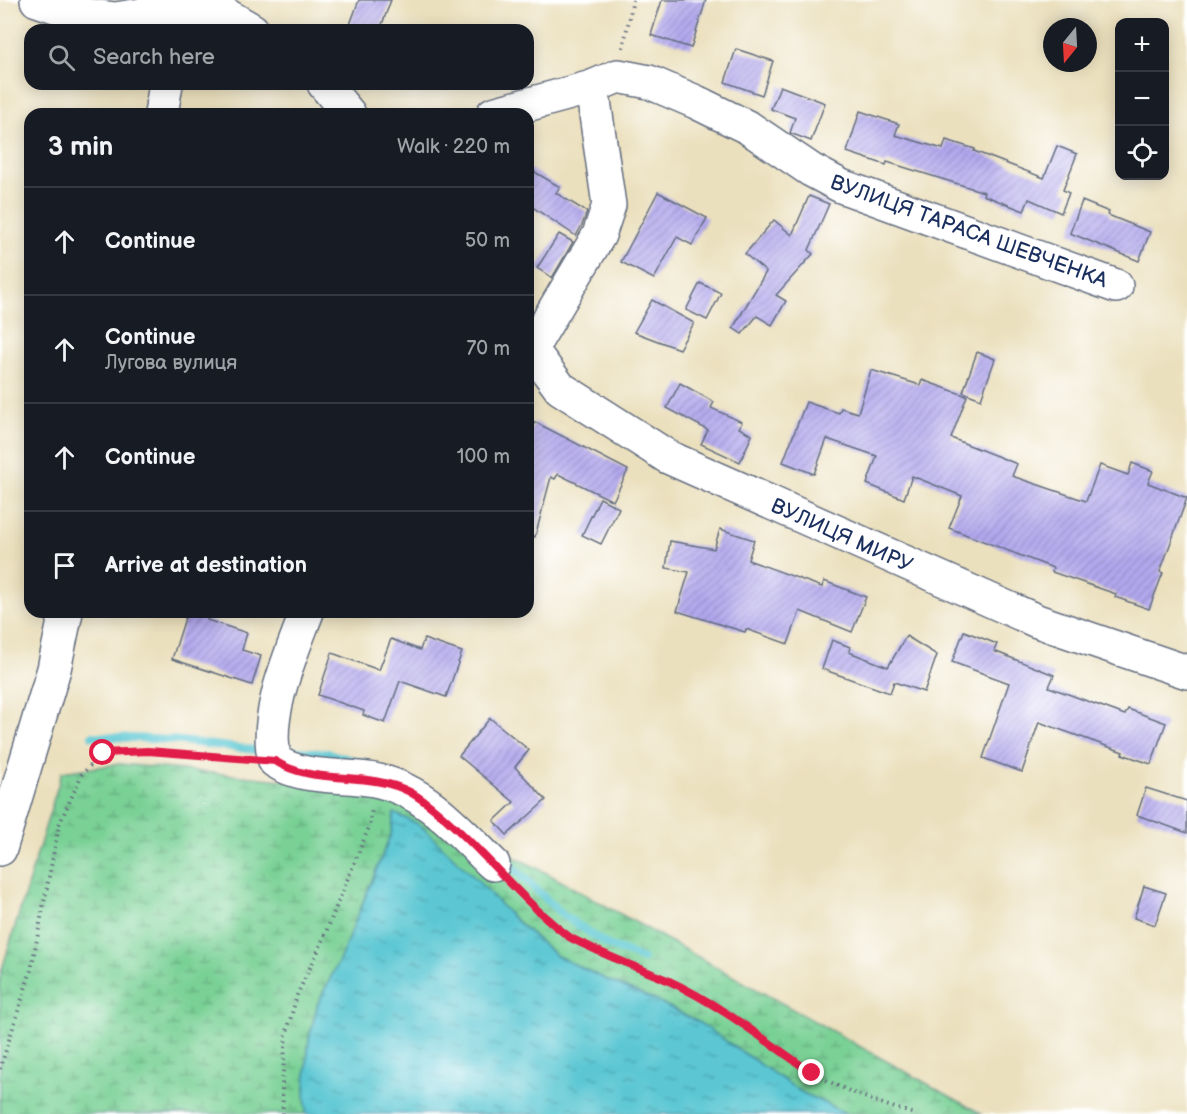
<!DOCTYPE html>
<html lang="en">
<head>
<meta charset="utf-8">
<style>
  body { margin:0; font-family:"Balsamiq Sans",sans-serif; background:#242831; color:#f1f3f6 }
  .controls { position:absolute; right:18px; top:18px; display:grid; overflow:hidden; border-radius:12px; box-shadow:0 3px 15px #0003 }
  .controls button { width:54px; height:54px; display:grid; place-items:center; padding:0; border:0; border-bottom:2px solid #363941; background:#171b24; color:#f1f3f6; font:30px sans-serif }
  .compass { position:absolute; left:1043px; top:18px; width:54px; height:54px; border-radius:50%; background:#171b24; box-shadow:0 3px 15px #0003; rotate:198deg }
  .stop { position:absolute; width:18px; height:18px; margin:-14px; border:4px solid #e11d48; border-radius:50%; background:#fff }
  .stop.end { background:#e11d48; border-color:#fff; box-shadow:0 2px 6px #0008 }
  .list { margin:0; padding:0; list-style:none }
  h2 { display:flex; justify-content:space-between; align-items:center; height:78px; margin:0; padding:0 24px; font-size:26px }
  h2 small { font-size:20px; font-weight:400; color:#9ea1a6 }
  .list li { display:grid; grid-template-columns:39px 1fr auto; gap:18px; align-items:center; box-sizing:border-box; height:108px; padding:0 24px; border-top:2px solid #363941 }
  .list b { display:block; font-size:22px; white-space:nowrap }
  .list p { margin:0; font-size:20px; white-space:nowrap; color:#9ea1a6 }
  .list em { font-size:20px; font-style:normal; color:#9ea1a6 }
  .icon { flex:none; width:33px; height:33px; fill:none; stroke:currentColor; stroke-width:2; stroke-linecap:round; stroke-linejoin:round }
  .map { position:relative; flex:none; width:1187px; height:1114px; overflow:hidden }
  .search { position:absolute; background:#171b24; box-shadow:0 3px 15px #0003; left:24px; top:24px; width:510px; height:66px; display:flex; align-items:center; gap:15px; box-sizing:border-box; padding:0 21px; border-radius:18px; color:#9ea1a6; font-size:22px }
  .panel { position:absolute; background:#171b24; box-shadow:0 3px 15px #0003; left:24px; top:108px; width:510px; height:510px; border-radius:18px }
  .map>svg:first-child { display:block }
  .wetland { fill:url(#wetland-marsh); stroke:#4a807a; stroke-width:1.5 }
  .water { fill:url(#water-ripples); stroke:#3b7b98; stroke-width:1.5 }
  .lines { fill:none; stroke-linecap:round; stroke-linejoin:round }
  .stream { stroke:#5bc7d3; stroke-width:8 }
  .building { fill:url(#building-hatch) }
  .minor-casing { stroke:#646d7f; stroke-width:36 }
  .highway-casing { stroke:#646d7f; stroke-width:36 }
  .path { stroke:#646d7f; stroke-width:4; stroke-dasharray:1.5 4.5; stroke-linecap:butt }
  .minor { stroke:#fff; stroke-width:33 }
  .highway { stroke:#fff; stroke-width:33 }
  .route { stroke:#e11d48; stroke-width:8 }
  .labels { text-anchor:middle; stroke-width:4.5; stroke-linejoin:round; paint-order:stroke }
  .street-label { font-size:21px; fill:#1b2f5e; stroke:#fff }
</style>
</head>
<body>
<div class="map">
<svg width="1187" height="1114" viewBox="0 0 1187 1114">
  <defs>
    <pattern id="wetland-marsh" width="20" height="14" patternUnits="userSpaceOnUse" patternTransform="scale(1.5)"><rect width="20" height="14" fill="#7ad196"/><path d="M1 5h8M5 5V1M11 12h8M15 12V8" fill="none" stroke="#63aa7e"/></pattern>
    <pattern id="water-ripples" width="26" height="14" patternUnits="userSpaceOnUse" patternTransform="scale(1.5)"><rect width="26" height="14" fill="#5bc7d3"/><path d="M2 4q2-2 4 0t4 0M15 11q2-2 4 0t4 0" fill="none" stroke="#4aa2ae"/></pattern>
    <pattern id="building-hatch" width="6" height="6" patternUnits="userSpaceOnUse" patternTransform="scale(1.5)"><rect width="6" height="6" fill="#b2a8ee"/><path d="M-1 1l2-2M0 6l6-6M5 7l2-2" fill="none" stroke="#9089c4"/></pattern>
  </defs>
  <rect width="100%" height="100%" fill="#fff"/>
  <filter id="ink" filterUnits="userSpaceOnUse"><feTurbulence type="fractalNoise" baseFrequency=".0167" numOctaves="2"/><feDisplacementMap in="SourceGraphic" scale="12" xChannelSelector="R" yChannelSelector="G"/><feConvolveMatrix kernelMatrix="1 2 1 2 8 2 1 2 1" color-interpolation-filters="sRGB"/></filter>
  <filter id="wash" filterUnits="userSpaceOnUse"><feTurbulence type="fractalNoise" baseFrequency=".008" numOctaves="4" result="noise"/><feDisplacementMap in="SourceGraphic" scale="24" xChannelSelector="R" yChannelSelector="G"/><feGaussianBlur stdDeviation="1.35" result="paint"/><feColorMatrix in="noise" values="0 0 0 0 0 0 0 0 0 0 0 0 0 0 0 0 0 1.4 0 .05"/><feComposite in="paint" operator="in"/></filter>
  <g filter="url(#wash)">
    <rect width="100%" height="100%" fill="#ebe0bd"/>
    <!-- wetland -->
    <polygon class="wetland" points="120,764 374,789 539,869 982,1114 847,1114 801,1092 698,1022 657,1001 609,981 557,956 394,814 391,834 340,959 318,1003 309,1039 305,1087 306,1114 0,1114 0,976 62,772"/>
    <!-- water -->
    <polygon class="water" points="394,813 420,825 477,880 516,921 557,956 609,981 657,1001 698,1022 801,1092 847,1114 306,1114 305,1087 309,1039 318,1003 340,959 391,834"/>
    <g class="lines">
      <!-- stream -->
      <g class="stream">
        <polyline points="92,736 172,740 264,751"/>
        <polyline points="282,750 328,753 367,764"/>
        <polyline points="503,858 563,915 608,945 643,959"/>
      </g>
    </g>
    <g id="blocks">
      <!-- building -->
      <g class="building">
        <polygon points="359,0 391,0 380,30 348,30"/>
        <polygon points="662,0 706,0 691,48 651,35"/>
        <polygon points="736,49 773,61 762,95 725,82"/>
        <polygon points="780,86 825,103 811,141 790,133 795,118 771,109"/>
        <polygon points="860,111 899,124 895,135 943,149 946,140 975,149 974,151 1044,178 1057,146 1077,154 1063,190 1069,193 1061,213 1029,199 1024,211 983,195 984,192 887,162 886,165 847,152"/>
        <polygon points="528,168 560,187 556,193 587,212 582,225 576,236 528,204"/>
        <polygon points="658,192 707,218 692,245 677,237 654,279 621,262"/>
        <polygon points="809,196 829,204 809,250 813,254 776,295 786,301 772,325 757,316 742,334 733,328 766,272 745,254 774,220 792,235"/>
        <polygon points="1082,201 1109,212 1108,215 1150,232 1139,261 1070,233"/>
        <polygon points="559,234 573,242 552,278 537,268"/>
        <polygon points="700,283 721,293 707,320 686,310"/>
        <polygon points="652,300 694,323 679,349 634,332"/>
        <polygon points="977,352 995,359 981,399 963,392"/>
        <polygon points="871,370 920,385 922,380 967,396 951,438 1017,464 1012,476 1086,501 1100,465 1128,475 1132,463 1153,471 1148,483 1187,498 1160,572 1163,573 1149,609 1115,597 1116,594 1052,572 1053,568 949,528 962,496 912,476 904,499 867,484 877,456 827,439 814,474 783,462 806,402 839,413 841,408 858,413"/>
        <polygon points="680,383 714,402 711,408 742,422 739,428 752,435 740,462 701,444 708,430 667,408"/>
        <polygon points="535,422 628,470 613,501 558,474 555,479 551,477 535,537 528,536 528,437"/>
        <polygon points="600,498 619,508 601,544 582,535"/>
        <polygon points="720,529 754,540 748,560 822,587 824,581 866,597 852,632 800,611 788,644 746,629 745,632 677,611 689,572 666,568 670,541 714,549"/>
        <polygon points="187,612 209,612 207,620 247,633 242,650 261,656 252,685 172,659"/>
        <polygon points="964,631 997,644 994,651 1054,675 1049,687 1125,715 1128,709 1166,723 1151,764 1122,754 1123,752 1039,722 1022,772 983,758 1009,683 952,662"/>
        <polygon points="906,636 937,655 924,692 894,682 890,693 822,669 832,640 850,647 849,652 888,667"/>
        <polygon points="391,639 420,650 424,639 462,652 446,697 400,681 385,723 363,715 364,711 318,695 332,653 379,670"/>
        <polygon points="490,718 529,750 515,767 546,800 507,835 494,821 514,802 459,756"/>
        <polygon points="1146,788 1187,801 1187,833 1137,815"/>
        <polygon points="1144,886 1166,893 1155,925 1134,918"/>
      </g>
    </g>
  </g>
  <g filter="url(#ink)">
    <use href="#blocks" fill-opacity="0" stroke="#646d7f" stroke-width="1.5"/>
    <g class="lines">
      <!-- minor casing -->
      <g class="minor-casing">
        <g id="minor">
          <polyline points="37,0 78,14 115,19 174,10 221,12 252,30"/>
          <polyline points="324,84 349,114"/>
          <polyline points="493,114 592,87 618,76 649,82 696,102 749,128 811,170 841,186 1116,286"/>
          <polyline points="528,345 560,388 668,457 1037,621 1187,672"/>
          <polyline points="531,349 599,235 609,205 592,87"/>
          <path d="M307,612c-16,42 -44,105 -32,149 30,20 69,12 104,20 47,10 81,51 114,83"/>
        </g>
      </g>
      <!-- highway casing -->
      <g class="highway-casing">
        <g id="highway">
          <polyline points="172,30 175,0"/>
          <polyline points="161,114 166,84"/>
          <polyline points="0,849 54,669 66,612"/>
        </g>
      </g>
      <!-- path -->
      <g class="path">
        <polyline points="623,48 633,0"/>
        <path d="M513,885c16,17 37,40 57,52 44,28 97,39 141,66 35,22 66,51 102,70 32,18 67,31 102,41"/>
        <polyline points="0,1069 31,970 59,825 82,774 103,753 148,751 245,758"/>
        <polyline points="283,1114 282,1086 286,1035 297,995 319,949 369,827 372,808"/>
      </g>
      <!-- minor -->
      <use href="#minor" class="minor"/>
      <!-- highway -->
      <use href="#highway" class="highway"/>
    </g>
  </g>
  <g class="lines" filter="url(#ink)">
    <!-- route -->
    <path class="route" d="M103,753l45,-2 127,10c39,25 93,9 135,31 19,11 34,25 50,40 36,34 68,74 108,104 7,5 16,8 24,12 24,12 50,21 75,32 52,24 98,60 145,93"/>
  </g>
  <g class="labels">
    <!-- street labels -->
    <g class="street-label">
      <text transform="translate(969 231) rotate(20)" y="7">ВУЛИЦЯ ТАРАСА ШЕВЧЕНКА</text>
      <text transform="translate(842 535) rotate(24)" y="7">ВУЛИЦЯ МИРУ</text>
    </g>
  </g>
</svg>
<div class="controls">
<button>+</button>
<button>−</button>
<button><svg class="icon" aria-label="locate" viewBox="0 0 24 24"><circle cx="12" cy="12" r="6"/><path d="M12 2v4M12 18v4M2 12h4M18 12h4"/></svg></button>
</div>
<svg class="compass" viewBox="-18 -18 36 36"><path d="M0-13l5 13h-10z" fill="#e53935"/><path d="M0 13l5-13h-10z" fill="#9ea1a6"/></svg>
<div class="stop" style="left:103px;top:753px"></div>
<div class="stop end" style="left:812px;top:1073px"></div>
<div class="search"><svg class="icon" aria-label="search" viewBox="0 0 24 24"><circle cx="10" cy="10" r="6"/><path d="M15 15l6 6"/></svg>Search here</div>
<section class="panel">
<h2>3 min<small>Walk · 220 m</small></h2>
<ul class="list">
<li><svg class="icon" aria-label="ahead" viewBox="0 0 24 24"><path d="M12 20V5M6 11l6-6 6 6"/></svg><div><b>Continue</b></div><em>50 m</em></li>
<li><svg class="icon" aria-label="ahead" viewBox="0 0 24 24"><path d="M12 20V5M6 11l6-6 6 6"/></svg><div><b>Continue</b><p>Лугова вулиця</p></div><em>70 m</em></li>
<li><svg class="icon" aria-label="ahead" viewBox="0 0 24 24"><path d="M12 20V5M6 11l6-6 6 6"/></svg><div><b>Continue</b></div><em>100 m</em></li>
<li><svg class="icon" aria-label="arrive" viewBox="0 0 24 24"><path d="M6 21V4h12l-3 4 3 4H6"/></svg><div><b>Arrive at destination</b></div></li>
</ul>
</section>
</div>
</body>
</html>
